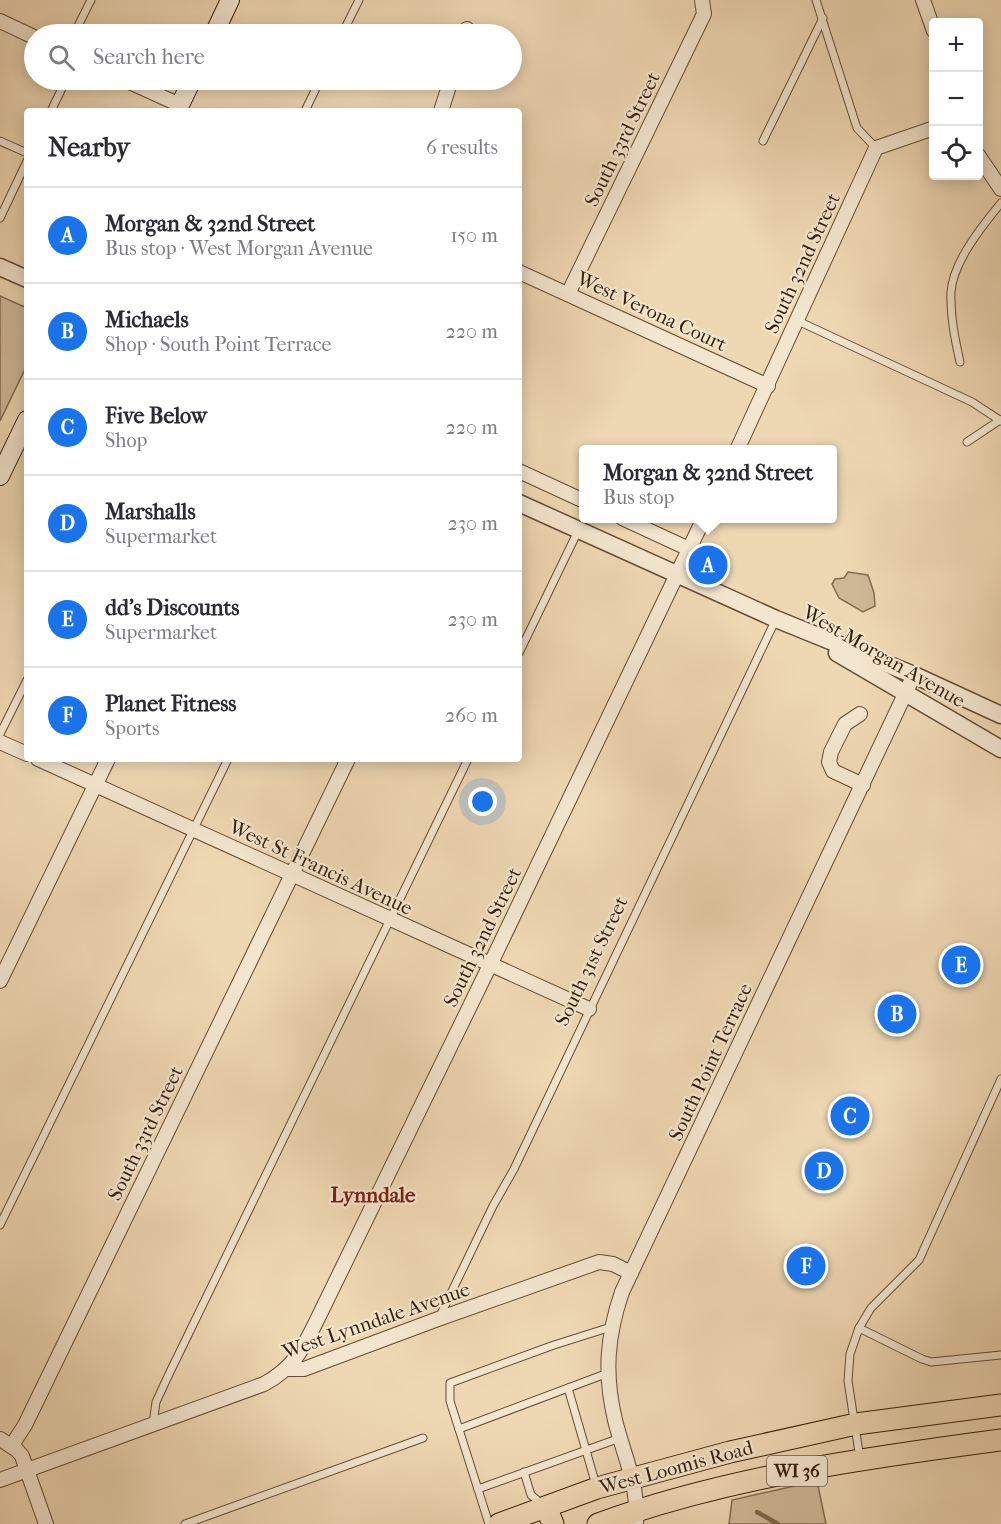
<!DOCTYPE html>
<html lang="en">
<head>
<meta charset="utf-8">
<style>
  body { margin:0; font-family:"IM FELL French Canon",serif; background:#f7f7f7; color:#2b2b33 }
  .controls { position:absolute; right:18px; top:18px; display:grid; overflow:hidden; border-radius:6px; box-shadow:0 3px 15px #0003 }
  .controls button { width:54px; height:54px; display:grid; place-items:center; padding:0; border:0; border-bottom:2px solid #e1e1e2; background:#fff; color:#2b2b33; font:30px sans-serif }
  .you { position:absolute; left:483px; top:802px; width:21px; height:21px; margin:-15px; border:4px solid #fff; border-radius:50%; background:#1a73e8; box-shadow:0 0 0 9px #1a73e833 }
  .badge { display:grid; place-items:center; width:39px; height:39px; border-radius:50%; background:#1a73e8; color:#fff; font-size:20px; font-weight:700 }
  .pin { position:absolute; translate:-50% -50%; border:3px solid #fff; box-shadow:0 2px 6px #0006 }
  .popup { position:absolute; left:579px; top:445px; width:258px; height:78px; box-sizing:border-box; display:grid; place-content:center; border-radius:6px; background:#fff; filter:drop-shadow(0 2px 4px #0005); font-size:20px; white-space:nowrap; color:#7c7c81 }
  .popup b { font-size:22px; color:#2b2b33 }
  .popup::after { content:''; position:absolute; left:50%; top:100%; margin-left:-12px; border:12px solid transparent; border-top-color:#fff }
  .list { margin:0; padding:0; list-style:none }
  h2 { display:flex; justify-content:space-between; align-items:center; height:78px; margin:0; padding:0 24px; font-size:26px }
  h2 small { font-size:20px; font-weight:400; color:#7c7c81 }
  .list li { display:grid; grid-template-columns:39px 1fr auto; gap:18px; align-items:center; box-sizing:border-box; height:96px; padding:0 24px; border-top:2px solid #e1e1e2 }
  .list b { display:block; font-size:22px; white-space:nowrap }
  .list p { margin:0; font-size:20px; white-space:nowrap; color:#7c7c81 }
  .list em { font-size:20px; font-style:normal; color:#7c7c81 }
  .icon { flex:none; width:33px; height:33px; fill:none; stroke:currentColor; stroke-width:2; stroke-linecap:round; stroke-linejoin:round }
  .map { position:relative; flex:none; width:1001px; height:1524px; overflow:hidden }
  .search { position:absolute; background:#fff; box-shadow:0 3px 15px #0003; left:24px; top:24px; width:498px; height:66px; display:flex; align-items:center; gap:15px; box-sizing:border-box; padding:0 21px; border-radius:33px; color:#7c7c81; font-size:22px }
  .panel { position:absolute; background:#fff; box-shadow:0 3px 15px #0003; left:24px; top:108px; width:498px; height:654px; border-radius:6px }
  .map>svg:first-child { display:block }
  .green { fill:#cfb896; stroke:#826c50; stroke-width:1.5 }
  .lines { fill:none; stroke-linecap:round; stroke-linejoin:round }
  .stream { stroke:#7f684c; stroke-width:4.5 }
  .service-casing { stroke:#644d34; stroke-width:9 }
  .minor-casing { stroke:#644d34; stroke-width:16 }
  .tertiary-casing { stroke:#644d34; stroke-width:19 }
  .secondary-casing { stroke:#361f09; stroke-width:20 }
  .primary-casing { stroke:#361f09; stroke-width:23 }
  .service { stroke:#f4e5ce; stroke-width:7 }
  .minor { stroke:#f4e5ce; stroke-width:14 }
  .tertiary { stroke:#f4e5ce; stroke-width:16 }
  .secondary { stroke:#f4e5ce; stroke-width:18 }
  .primary { stroke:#eed7b3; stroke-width:21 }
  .labels { text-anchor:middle; stroke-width:4.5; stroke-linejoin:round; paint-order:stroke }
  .shield { fill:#f4e5ce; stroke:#6f5a44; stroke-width:1.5 }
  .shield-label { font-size:18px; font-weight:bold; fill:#361f09 }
  .street-label { font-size:20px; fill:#361f09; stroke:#f4e5ce }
  .neighbourhood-label { font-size:21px; font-weight:bold; fill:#7a1f14; stroke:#f4e5ce }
</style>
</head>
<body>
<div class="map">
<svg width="1001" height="1524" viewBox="0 0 1001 1524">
  <rect width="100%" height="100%" fill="#eed7b3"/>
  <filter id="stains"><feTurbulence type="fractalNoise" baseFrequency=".00333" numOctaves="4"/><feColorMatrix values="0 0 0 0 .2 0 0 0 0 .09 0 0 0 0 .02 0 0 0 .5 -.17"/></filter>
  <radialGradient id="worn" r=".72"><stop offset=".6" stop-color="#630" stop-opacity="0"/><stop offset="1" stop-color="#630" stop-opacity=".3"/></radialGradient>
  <!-- green -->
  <g class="green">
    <polygon points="0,296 27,308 27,365 0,421"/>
    <polygon points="848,572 868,575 874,593 875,606 863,612 839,598 832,584 835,579 844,578"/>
    <polygon points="817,1481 826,1524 729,1524 732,1500"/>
  </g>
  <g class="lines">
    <!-- stream -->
    <polyline class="stream" points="757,1512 778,1524"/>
    <!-- service casing -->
    <g class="service-casing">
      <g id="service">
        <polyline points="816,0 857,128 876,148"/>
        <polyline points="74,34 91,0"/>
        <polyline points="342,34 359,0"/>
        <polyline points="51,111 66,80"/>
        <polyline points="305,111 320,80"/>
        <polyline points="0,141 27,153"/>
        <polyline points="763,141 823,18"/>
        <polyline points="0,218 27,161"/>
        <polyline points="798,321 972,402 1001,421"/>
        <path d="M960,362c-5,-23 -10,-46 -9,-70 2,-30 31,-66 50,-89"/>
        <polyline points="967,442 1000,420"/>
        <polyline points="519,653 578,531"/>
        <polyline points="0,734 27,680"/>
        <polyline points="0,1225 228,759"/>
        <polyline points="440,1316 493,1206 514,1169 776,619"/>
        <polyline points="859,1328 922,1359 931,1362 1001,1355"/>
        <polyline points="568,1388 596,1485"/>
        <polyline points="153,1424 156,1402 170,1372 468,759"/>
        <polyline points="459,1429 608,1373"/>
        <polyline points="860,1459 848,1381 850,1354 859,1328 871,1308 919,1260 1001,1079"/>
        <polyline points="524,1472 531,1495 542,1504"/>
        <polyline points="478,1489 620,1438"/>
        <polyline points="185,1524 423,1438"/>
        <polyline points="489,1524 450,1401 450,1383 554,1345 611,1327"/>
      </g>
    </g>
    <!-- minor casing -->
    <g class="minor-casing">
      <g id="minor">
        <polyline points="923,0 934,31"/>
        <polyline points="0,21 34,37"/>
        <polyline points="465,34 467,29"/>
        <polyline points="125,80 180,105"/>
        <polyline points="441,111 451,80"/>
        <polyline points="978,155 1001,189"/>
        <polyline points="519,272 768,386"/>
        <polyline points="568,294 704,14 702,0"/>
        <polyline points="737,450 876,148 934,128"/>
        <polyline points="519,471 584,501"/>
        <polyline points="622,518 689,549"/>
        <polyline points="860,714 845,724 831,752 829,762 833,771 863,785"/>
        <polyline points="0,742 27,754"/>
        <polyline points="38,759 589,1009"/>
        <polyline points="0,981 108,759"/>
        <polyline points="288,1369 304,1369 438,1319 599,1262 613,1264 631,1273"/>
        <polyline points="0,1439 17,1450 22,1456 46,1524"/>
        <polyline points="12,1445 25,1425 348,759"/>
        <path d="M0,1480l264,-96c30,-16 40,-37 54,-66l172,-353 214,-447"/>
        <path d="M636,1524c3,-40 -12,-67 -21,-104 -11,-46 -8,-84 7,-128l292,-617"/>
      </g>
    </g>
    <!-- tertiary casing -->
    <g class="tertiary-casing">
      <g id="tertiary">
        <polyline points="0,267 27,279"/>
        <polyline points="519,503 776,619 914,675 1001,715"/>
        <polyline points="837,653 1001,749"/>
      </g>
    </g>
    <!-- secondary casing -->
    <g class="secondary-casing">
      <g id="secondary">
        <polyline points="214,34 230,0"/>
        <polyline points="177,111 192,80"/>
        <polyline points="0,476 27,420"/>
      </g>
    </g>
    <!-- primary casing -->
    <g class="primary-casing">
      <g id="primary">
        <polyline points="546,1507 553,1524"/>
        <polyline points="499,1524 597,1488 730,1452 856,1424 1001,1405"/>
        <path d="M598,1524c130,-47 267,-66 403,-84"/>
      </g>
    </g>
    <!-- service -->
    <use href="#service" class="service"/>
    <!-- minor -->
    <use href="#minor" class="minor"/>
    <!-- tertiary -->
    <use href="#tertiary" class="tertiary"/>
    <!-- secondary -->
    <use href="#secondary" class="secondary"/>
    <!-- primary -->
    <use href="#primary" class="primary"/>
  </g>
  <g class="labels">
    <!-- shield labels -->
    <rect class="shield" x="767" y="1456" width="60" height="30" rx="4.5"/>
    <g class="shield-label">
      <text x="797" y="1477">WI 36</text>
    </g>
    <!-- street labels -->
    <g class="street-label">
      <text transform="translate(622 139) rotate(-64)" y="7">South 33rd Street</text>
      <text transform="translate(802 263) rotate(-65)" y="7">South 32nd Street</text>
      <text transform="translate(652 311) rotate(25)" y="7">West Verona Court</text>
      <text transform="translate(884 656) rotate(30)" y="7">West Morgan Avenue</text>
      <text transform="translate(321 867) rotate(25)" y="7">West St Francis Avenue</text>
      <text transform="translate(482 937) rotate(-64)" y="7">South 32nd Street</text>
      <text transform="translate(591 961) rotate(-64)" y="7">South 31st Street</text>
      <text transform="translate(710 1062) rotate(-65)" y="7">South Point Terrace</text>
      <text transform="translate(145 1133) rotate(-64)" y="7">South 33rd Street</text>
      <text transform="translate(376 1320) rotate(-19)" y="7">West Lynndale Avenue</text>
      <text transform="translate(676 1467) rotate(-15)" y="7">West Loomis Road</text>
    </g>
    <!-- neighbourhood labels -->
    <g class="neighbourhood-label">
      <text x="373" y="1202">Lynndale</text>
    </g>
  </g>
  <rect width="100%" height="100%" filter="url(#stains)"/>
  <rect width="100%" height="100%" fill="url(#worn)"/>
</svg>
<div class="controls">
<button>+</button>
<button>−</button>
<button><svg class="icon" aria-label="locate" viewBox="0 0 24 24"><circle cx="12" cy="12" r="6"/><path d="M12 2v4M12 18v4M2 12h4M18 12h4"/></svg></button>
</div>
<div class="you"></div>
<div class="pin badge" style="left:708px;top:565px">A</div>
<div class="popup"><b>Morgan &amp; 32nd Street</b>Bus stop</div>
<div class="pin badge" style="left:897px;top:1014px">B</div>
<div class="pin badge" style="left:850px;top:1116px">C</div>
<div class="pin badge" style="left:824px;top:1171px">D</div>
<div class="pin badge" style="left:961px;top:965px">E</div>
<div class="pin badge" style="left:806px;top:1266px">F</div>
<div class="search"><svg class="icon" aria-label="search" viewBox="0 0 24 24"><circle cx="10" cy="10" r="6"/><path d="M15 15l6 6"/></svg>Search here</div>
<section class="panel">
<h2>Nearby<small>6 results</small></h2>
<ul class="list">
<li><span class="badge">A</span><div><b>Morgan &amp; 32nd Street</b><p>Bus stop · West Morgan Avenue</p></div><em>150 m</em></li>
<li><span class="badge">B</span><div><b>Michaels</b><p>Shop · South Point Terrace</p></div><em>220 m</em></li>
<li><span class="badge">C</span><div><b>Five Below</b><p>Shop</p></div><em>220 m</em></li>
<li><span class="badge">D</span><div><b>Marshalls</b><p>Supermarket</p></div><em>230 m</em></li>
<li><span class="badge">E</span><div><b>dd's Discounts</b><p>Supermarket</p></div><em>230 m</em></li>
<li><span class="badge">F</span><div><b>Planet Fitness</b><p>Sports</p></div><em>260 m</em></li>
</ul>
</section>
</div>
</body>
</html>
